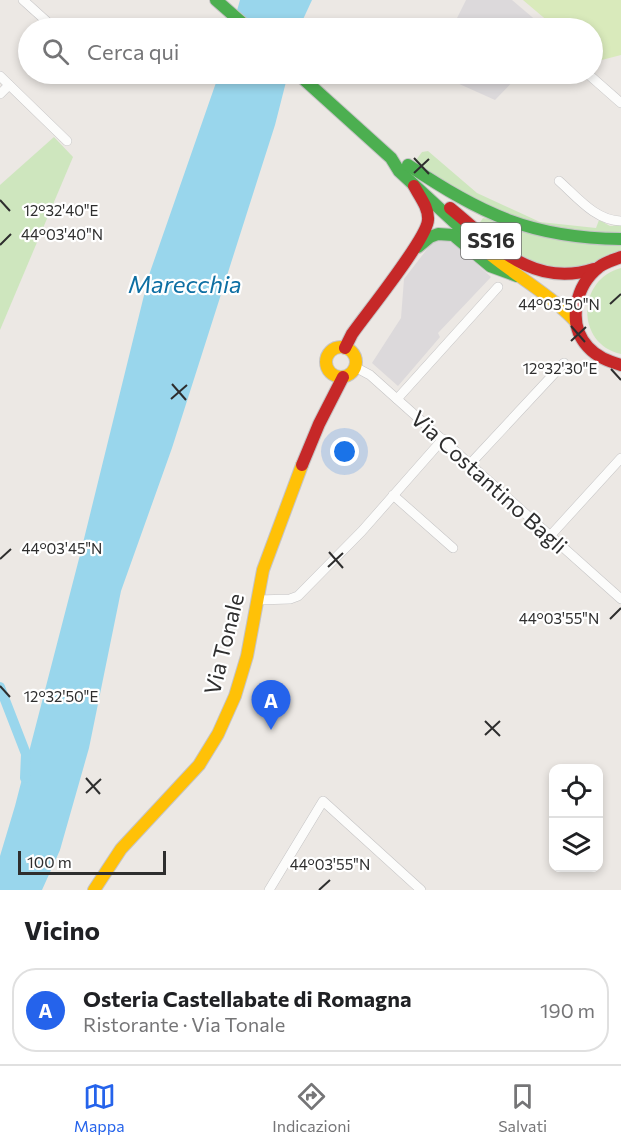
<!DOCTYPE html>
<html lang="it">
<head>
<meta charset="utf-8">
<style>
  body { margin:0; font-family:Commissioner,sans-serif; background:#f2f2f2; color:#202124 }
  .controls { position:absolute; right:18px; bottom:18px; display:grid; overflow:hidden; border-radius:12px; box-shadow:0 3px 9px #0003 }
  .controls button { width:54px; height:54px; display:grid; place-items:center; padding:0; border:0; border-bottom:2px solid #e0e0e0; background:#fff; color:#202124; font:30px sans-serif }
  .scale { position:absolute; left:18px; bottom:15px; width:148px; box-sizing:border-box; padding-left:6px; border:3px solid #2e2e2e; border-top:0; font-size:16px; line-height:21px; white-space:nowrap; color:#2e2e2e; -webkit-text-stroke:4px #fff; paint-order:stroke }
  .you { position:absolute; left:345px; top:452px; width:21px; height:21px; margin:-15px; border:4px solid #fff; border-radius:50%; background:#1a73e8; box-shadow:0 0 0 9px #1a73e833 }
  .badge { display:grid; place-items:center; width:39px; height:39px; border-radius:50%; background:#2563eb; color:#fff; font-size:20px; font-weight:700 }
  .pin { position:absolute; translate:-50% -50px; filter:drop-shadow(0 2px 3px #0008) }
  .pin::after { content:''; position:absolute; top:32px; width:21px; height:18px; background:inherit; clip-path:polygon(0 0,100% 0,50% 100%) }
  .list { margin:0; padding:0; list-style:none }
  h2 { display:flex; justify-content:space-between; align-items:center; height:78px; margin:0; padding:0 24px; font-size:26px }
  h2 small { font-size:20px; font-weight:400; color:#757577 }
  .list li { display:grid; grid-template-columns:39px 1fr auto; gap:18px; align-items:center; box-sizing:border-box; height:84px; margin:0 12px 12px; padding:0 12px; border:2px solid #e0e0e0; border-radius:24px }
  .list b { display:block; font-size:22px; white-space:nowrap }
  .list p { margin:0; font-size:20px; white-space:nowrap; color:#757577 }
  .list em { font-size:20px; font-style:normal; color:#757577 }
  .icon { flex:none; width:33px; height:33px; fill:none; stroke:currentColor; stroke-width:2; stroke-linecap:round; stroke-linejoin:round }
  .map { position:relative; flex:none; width:621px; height:890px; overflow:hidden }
  .search { position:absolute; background:#fff; box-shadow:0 3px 9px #0003; left:18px; right:18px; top:18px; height:66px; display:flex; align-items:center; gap:15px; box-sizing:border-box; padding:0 21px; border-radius:33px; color:#757577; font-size:22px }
  .sheet { height:174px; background:#fff }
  nav { display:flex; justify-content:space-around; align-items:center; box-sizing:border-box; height:84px; border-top:2px solid #e0e0e0; background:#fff; font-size:16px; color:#757577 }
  nav a { display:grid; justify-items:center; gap:3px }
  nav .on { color:#2563eb }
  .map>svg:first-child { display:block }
  .industrial { fill:#dcd9db }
  .green { fill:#cee6be }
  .pitch { fill:#d9eabb }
  .water { fill:#99d6ec }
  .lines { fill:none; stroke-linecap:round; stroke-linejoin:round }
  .canal { stroke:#99d6ec; stroke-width:10 }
  .street-casing { stroke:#c5c4c5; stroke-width:10 }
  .fast-casing { stroke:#c5c4c5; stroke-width:14 }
  .slow-casing { stroke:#c5c4c5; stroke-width:14 }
  .jam-casing { stroke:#c5c4c5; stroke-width:14 }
  .street { stroke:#fcfcfb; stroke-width:9 }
  .fast { stroke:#4caf50; stroke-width:12 }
  .slow { stroke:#ffc107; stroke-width:12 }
  .jam { stroke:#c62828; stroke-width:12 }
  .ticks { fill:none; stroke:#2e2e2e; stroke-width:2 }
  .labels { text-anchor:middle; stroke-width:4.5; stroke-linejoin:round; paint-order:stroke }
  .shield { fill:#fff; stroke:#6d6d6d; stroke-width:1.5 }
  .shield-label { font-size:21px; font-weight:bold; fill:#2e2e2e }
  .street-label { font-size:22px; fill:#2e2e2e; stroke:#fff }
  .water-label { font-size:24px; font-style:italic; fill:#0d6fa3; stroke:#fff }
  .ticks-label { font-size:15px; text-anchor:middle; fill:#2e2e2e; stroke:#fff; stroke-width:4.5; stroke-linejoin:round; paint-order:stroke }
</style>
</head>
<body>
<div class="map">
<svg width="621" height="890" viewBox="0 0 621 890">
  <rect width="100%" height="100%" fill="#ece8e4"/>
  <!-- industrial -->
  <g class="industrial">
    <polygon points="466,0 512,0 545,28 452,28"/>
    <polygon points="437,74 520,74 495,100"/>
    <polygon points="440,239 453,243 491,277 438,333 440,337 398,386 372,363 401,318 404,279 431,244"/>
  </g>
  <!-- green -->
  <g class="green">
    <polygon points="54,137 73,157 0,330 0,185"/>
    <polygon points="428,151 477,193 540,222 596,228 599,220 610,226 621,225 621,236 539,227 478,205 417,164 416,160 422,152"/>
    <polygon points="483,218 621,245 621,252 586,268 560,271 516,256 479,224"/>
    <path d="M621,268v86c-46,-10 -44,-75 0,-86z"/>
  </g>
  <!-- pitch -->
  <polygon class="pitch" points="523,0 621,0 621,55 594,62 592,28 556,28"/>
  <!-- water -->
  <g class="water">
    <polygon points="240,0 312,0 299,28 232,28"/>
    <polygon points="219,74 288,74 275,125 172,448 121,591 89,748 60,850 42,890 0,890 0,856 15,806 81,551 149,275"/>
  </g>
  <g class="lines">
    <!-- canal -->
    <polyline class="canal" points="0,687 26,754 25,778"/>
    <!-- street casing -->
    <g class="street-casing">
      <g id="street">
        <polyline points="23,0 54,28"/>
        <polyline points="588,74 621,103"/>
        <polyline points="0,76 67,141"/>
        <polyline points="0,94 9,85"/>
        <path d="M559,181c18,16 37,40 62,40"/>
        <polyline points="355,367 370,375 621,599"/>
        <polyline points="397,399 498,287"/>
        <polyline points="470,464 564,363"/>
        <polyline points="393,495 453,548"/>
        <polyline points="550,536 621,458"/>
        <polyline points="258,600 290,599 298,596 362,531 443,439"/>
        <polyline points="269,890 323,801 421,890"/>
      </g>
    </g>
    <!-- fast casing -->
    <g class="fast-casing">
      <g id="fast">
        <polyline points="216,0 248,28"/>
        <polyline points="298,74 391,158 399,171 479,245"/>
        <path d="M408,165c74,49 122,73 213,74"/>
        <polyline points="418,247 430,237 438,234 453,235 490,266 517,276"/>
      </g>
    </g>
    <!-- slow casing -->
    <g class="slow-casing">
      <g id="slow">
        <path d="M479,245c31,28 69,47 97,77"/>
        <circle cx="341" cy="362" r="15"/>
        <polyline points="94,890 121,849 199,765 218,734 235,696 247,656 263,570 302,465"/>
      </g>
    </g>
    <!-- jam casing -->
    <g class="jam-casing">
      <g id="jam">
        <path d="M450,208c44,36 82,81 144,61"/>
        <path d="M621,257c-7,3 -16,5 -22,10 -23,18 -33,56 -11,80 9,10 20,14 33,18"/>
        <path d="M345,348l7,-14c14,-20 75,-95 76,-114 1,-12 -8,-23 -14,-34"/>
        <polyline points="302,465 319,424 343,377"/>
      </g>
    </g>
    <!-- street -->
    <use href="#street" class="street"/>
    <!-- fast -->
    <use href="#fast" class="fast"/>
    <!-- slow -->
    <use href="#slow" class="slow"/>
    <!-- jam -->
    <use href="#jam" class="jam"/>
  </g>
  <!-- ticks -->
  <path class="ticks" d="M414,158l15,16M414,173l15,-14M0,200l10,11M0,245l11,-11M610,304l11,-10M571,326l14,16M571,341l15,-14M611,369l10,11M172,384l14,16M171,399l16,-14M329,552l14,16M0,559l11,-10M328,567l15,-14M610,619l11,-11M0,686l10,11M485,721l15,15M485,735l15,-14M86,778l14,16M86,793l15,-14M319,890l11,-10"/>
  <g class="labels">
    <!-- shield labels -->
    <rect class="shield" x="461" y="223" width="60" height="36" rx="4.5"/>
    <g class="shield-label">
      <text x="491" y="248">SS16</text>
    </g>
    <!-- street labels -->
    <g class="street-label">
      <text transform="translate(489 482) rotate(42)" y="8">Via Costantino Bagli</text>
      <text transform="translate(224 644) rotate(-76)" y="8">Via Tonale</text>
    </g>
    <!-- water labels -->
    <g class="water-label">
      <text x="185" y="293">Marecchia</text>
    </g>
  </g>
  <g class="ticks-label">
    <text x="61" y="216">12°32'40"E</text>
    <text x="62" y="240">44°03'40"N</text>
    <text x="559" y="310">44°03'50"N</text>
    <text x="560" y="374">12°32'30"E</text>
    <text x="62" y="554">44°03'45"N</text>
    <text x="559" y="624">44°03'55"N</text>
    <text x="61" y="702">12°32'50"E</text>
    <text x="330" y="870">44°03'55"N</text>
  </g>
</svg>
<div class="controls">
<button><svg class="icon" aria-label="locate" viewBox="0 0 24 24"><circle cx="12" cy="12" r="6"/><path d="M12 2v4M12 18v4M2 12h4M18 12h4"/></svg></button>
<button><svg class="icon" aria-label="layers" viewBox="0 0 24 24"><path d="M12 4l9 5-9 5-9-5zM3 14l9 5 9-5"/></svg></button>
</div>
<div class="scale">100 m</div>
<div class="you"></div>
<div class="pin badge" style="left:271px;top:730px">A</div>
<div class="search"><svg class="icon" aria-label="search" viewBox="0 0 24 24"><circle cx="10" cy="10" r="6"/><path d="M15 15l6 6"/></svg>Cerca qui</div>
</div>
<section class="sheet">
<h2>Vicino<small></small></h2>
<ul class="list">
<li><span class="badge">A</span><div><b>Osteria Castellabate di Romagna</b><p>Ristorante · Via Tonale</p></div><em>190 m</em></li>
</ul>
</section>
<nav>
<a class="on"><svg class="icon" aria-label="map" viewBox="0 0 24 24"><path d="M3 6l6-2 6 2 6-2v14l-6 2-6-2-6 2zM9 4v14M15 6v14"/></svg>Mappa</a>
<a><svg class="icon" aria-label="directions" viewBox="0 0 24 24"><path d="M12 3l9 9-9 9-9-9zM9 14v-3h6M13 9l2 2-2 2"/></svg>Indicazioni</a>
<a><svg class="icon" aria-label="saved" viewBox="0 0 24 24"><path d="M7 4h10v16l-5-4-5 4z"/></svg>Salvati</a>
</nav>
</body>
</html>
